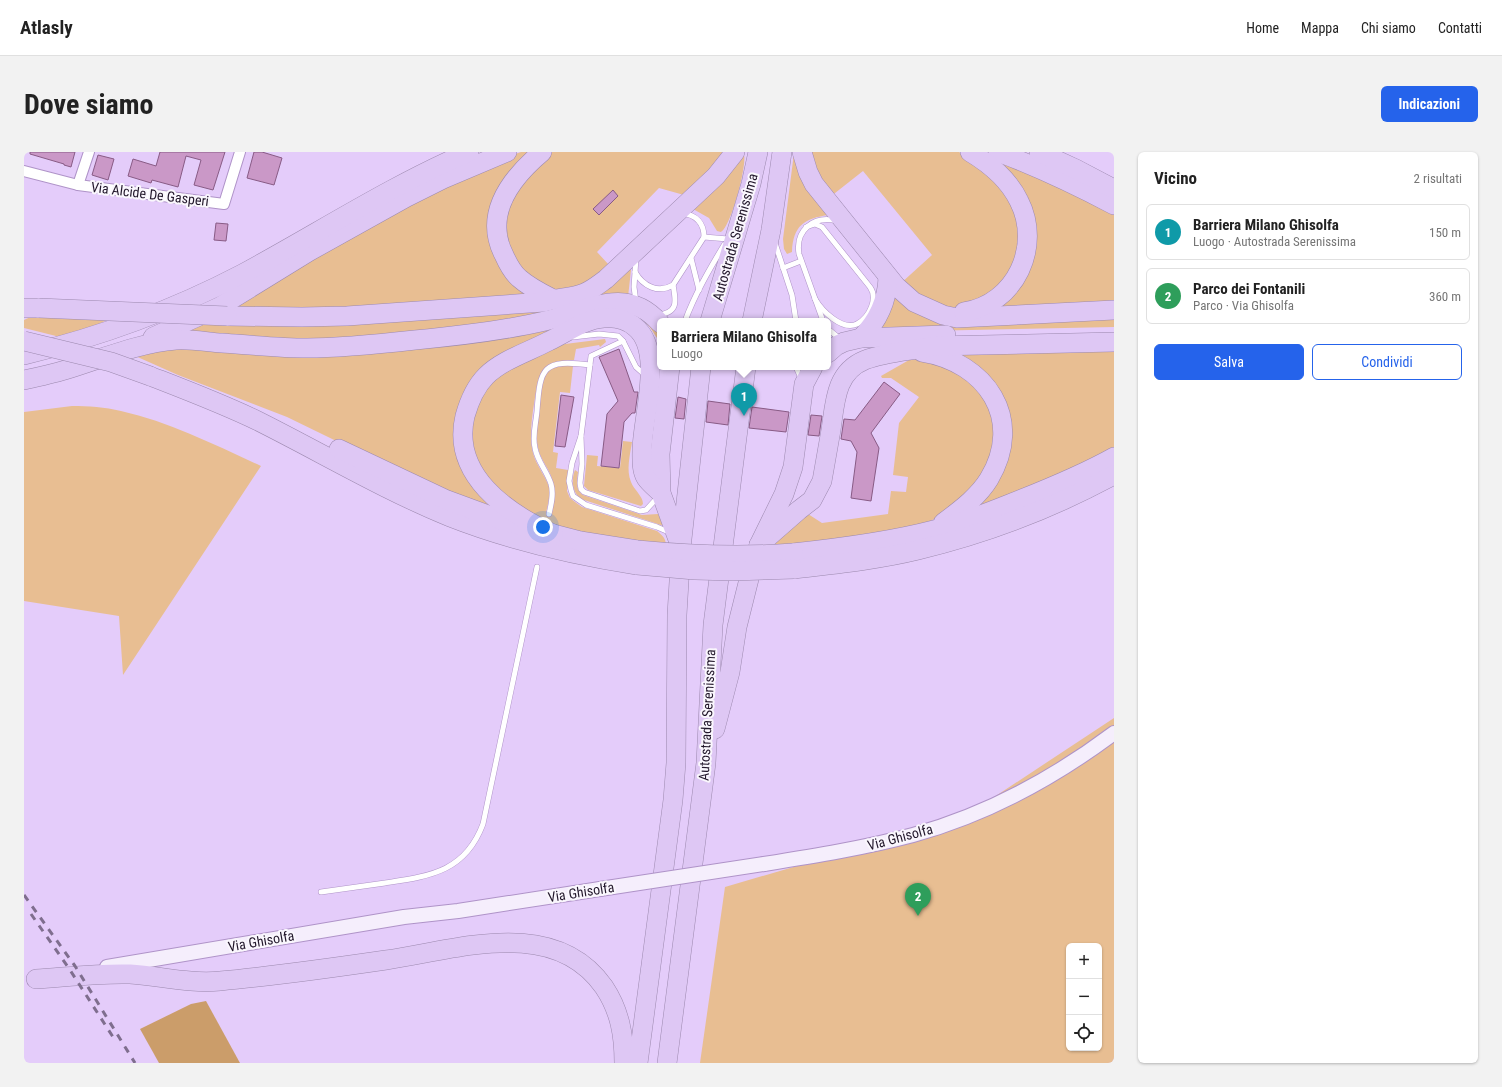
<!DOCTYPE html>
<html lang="it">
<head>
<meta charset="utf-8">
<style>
  body { margin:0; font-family:"Roboto Condensed",sans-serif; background:#f2f2f2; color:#222 }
  .controls { position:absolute; right:12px; bottom:12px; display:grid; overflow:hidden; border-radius:6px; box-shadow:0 1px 3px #0004 }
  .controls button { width:36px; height:36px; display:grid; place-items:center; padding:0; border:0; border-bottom:1px solid #e0e0e0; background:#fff; color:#222; font:20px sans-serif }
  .you { position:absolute; left:519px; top:375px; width:14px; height:14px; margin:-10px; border:3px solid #fff; border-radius:50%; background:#1a73e8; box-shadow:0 0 0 6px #1a73e833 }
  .badge { display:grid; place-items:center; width:26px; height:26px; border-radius:50%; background:#2563eb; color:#fff; font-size:13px; font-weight:700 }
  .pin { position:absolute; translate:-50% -33px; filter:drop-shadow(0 1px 2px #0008) }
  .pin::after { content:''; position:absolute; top:21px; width:14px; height:12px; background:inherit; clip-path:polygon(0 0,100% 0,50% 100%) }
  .popup { position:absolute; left:633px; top:166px; width:174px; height:52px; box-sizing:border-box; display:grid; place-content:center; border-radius:6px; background:#fff; filter:drop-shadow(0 1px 3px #0005); font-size:13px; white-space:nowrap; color:#767676 }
  .popup b { font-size:15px; color:#222 }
  .popup::after { content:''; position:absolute; left:50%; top:100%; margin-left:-8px; border:8px solid transparent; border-top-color:#fff }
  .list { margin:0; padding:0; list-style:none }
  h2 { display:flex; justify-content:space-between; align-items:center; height:52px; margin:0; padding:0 16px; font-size:17px }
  h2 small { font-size:13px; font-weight:400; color:#767676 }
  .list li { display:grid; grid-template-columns:26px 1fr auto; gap:12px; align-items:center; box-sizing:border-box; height:56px; margin:0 8px 8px; padding:0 8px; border:1px solid #e0e0e0; border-radius:6px }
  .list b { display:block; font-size:15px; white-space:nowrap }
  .list p { margin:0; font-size:13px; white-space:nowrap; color:#767676 }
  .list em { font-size:13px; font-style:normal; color:#767676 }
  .actions { display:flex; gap:8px; padding:12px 16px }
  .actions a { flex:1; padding:9px 0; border:1px solid #2563eb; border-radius:6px; text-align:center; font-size:14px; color:#2563eb }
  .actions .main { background:#2563eb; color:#fff }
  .icon { flex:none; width:22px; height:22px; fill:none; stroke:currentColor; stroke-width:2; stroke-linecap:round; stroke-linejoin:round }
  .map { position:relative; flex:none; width:1090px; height:911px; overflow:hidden; border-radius:6px }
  header { display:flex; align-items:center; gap:24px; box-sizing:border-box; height:56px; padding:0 20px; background:#fff; border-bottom:1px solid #e0e0e0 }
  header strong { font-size:19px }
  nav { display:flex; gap:22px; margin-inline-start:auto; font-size:14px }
  .intro { display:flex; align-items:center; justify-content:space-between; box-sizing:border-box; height:96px; padding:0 24px }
  h1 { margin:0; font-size:28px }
  .button { padding:10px 18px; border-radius:6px; background:#2563eb; color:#fff; font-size:14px; font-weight:700 }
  main { display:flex; gap:24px; padding:0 24px }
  aside { flex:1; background:#fff; border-radius:6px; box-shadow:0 1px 3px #0004 }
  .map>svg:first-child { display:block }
  .green { fill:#e8be92; fill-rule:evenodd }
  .forest { fill:#cb9d6a }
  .building { fill:#ca98c7; stroke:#885b85 }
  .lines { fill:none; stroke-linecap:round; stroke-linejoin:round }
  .lane-casing { stroke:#af93c8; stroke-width:6 }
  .street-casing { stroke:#af93c8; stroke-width:12 }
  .secondary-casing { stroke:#af93c8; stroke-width:16 }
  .highway-casing { stroke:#9c89ae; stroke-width:20 }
  .lane { stroke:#fff; stroke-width:5 }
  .street { stroke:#fff; stroke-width:10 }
  .secondary { stroke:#f5eefc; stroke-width:14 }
  .highway { stroke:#dec7f4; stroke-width:19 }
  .rail { stroke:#7f6e8e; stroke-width:3; stroke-dasharray:7 7; stroke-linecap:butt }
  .secondary-bridge-casing { stroke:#af93c8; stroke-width:16; stroke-linecap:butt }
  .highway-bridge-casing { stroke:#9c89ae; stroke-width:20; stroke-linecap:butt }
  .secondary-bridge { stroke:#f5eefc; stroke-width:14 }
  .highway-bridge { stroke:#dec7f4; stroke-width:19 }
  .labels { text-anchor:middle; stroke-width:4; stroke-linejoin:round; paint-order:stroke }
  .street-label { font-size:14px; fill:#22172b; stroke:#faf7fd }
</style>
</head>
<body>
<header>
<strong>Atlasly</strong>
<nav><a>Home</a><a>Mappa</a><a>Chi siamo</a><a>Contatti</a></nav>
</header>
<div class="intro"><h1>Dove siamo</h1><a class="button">Indicazioni</a></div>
<main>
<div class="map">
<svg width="1090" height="911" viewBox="0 0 1090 911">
  <rect width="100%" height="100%" fill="#e4ccfa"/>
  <!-- green -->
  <g class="green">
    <polygon points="497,0 510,0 471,52 503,145 305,159 202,157 258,123 462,12"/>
    <polygon points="527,0 702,0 696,8 660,43 635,36 573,100 585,113 562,132 531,138 509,130 484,104 480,55 511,11"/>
    <polygon points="782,0 935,0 950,9 970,25 993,61 995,105 975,137 934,155 913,155 876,132 908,103 839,19 806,45"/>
    <path d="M770,1l35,62c-25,3 -36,11 -37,37l-5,2 -3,-5 -1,-10z"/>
    <path d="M720,3c3,11 -13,72 -23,77l-4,-1 -8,-13 -16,-9z"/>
    <polygon points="964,3 1090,59 1090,153 970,160 1007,88"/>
    <polygon points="604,118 607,118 604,145 537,161 327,189 167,182 164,175 183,169 488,157"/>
    <polygon points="870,142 895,159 1090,163 1090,175 851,180"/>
    <path d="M596,154c15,3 39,12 39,31l-2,1c-4,-6 -8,-13 -13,-17 -16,-14 -33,-12 -51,-7 -23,12 -45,23 -68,34 -14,7 -34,16 -45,27 -16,17 -23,39 -22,62 2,29 20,53 42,71l-1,5h-2l-56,-21 -154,-75 -109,-42 -45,-20 19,-6 22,-4h25l79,8h47l54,-5 69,-7 81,-12 31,-7 33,-11z"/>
    <polygon points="15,161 90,165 70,174 36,185 0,176 0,168"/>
    <path d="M581,187l1,3 -6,5 -1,-2 -23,4 -2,11c-21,1 -31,3 -37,25 -3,21 -9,47 -4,68 3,12 12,22 16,34 2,9 -2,19 -3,27l5,2c3,-14 5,-27 0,-40 -4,-10 -11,-18 -13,-28 -4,-17 2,-44 3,-62 5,-18 14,-21 32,-20l-3,27 -10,-1 -7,60 5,1 -2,15 12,2 -1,21 3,7 5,4 7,5 75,24c5,4 9,7 9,15l-111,-17 -59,-38 -27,-44 1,-32 22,-36 56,-30 17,-5z"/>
    <polygon points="1090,195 1090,299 939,364 949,353 982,264 921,198"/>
    <polygon points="899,207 924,213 961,240 973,282 959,328 918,362 905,370 890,376 748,396 752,389 784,362 798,371 864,362 867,339 882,340 884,325 869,323 875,271 895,245 867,226 858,226 857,224 885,208"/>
    <path d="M48,254c16,0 33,1 49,5 49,11 94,34 140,55l-138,209 -4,-59 -95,-15v-189z"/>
    <path d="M599,289l9,1c-2,13 -6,28 -1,40 3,8 12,14 12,22l-2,2 -53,-16 -4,-4 3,-31 11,1 -1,10 23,2z"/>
    <path d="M551,318l3,2c-1,9 -3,17 5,23l59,20 16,-1 6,12 -83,-27c-9,-7 -10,-19 -6,-29z"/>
    <path d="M1090,566v345h-414l25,-176 239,-70zM1045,794h30v102h-30z"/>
  </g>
  <!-- forest -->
  <polygon class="forest" points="182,849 216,911 135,911 116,877 167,852"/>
  <!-- building -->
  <g class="building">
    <polygon points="6,0 51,0 47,15 40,13 40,12 6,2"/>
    <polygon points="136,0 201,0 189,38 170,33 177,8 162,4 154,35 128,28 127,31 104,24 109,7 132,14"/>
    <polygon points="230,0 238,0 258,6 250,33 223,26"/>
    <polygon points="74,3 90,7 84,28 68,23"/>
    <polygon points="589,38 594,44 575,63 569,57"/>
    <polygon points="192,71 204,72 202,89 190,88"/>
    <polygon points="595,197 610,240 614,240 611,261 608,261 600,270 595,316 577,314 583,262 594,249 575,205"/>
    <polygon points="860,230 876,242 847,281 855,296 847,349 827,346 833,300 827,289 817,287 820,267 831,268"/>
    <polygon points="537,243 550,245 541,295 531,294"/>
    <polygon points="654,245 662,247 660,267 651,266"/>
    <polygon points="684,249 706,252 704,273 682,270"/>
    <polygon points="728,255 765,260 762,280 725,276"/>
    <polygon points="787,263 798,264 795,284 784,283"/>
  </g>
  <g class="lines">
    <!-- lane casing -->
    <g class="lane-casing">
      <g id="lane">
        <path d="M782,75l9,-3 7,3 48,60c8,11 0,30 -13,37 -15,7 -35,-13 -42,-25"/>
        <polyline points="680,85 704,87 705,86"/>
        <polyline points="751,91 768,143 772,169"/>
        <polyline points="667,106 675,138"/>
        <polyline points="759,116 777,109"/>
        <path d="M611,120c8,14 23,22 38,13"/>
        <polyline points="612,150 610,135 612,106"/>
        <path d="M633,163c22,-2 19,-14 16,-30l31,-48c0,-14 -8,-22 -22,-24"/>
        <path d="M661,169c10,-27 24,-51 39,-76"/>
        <path d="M799,169l-24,-67c-4,-24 15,-39 38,-33"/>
        <polyline points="804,177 816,187"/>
        <polyline points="549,185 575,182 594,184 599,189 612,215 621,223"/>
        <polyline points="566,213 567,204 599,189"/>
        <polyline points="772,215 777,226"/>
        <polyline points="634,345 622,358 616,359 560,340 557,337 556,331 558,312 557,284 548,311 545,329 547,338 549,344 562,353 633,375 647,381"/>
        <path d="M525,362c2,-9 5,-20 2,-30 -4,-13 -14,-23 -16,-36 -3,-12 1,-25 2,-37 3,-44 6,-52 53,-46l-9,71"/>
        <path d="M297,740c21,-3 42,-6 64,-9 45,-7 80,-11 98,-59l54,-257"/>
      </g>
    </g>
    <!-- street casing -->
    <g class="street-casing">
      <g id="street">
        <polyline points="0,19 54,33 200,52 216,0"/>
        <polyline points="54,33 65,0"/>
      </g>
    </g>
    <!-- secondary casing -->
    <g class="secondary-casing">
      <g id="secondary">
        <path d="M740,712c50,-8 100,-16 149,-29 72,-20 141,-57 201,-102"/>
        <polyline points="83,815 380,765 434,759 576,737"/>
      </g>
    </g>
    <!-- highway casing -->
    <g class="highway-casing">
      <g id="highway">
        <path d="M518,0c-31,26 -59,62 -38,103 4,9 8,17 15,23 10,9 22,15 34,21"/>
        <polyline points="778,0 784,20 790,32 872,134 890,150 919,163 933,166 1090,158"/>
        <path d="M974,0c40,15 78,33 116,53"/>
        <polyline points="1015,0 1052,17 1090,37"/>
        <polyline points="0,156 15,156"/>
        <path d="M940,160c52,-8 78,-66 55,-111 -10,-21 -29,-37 -49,-49"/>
        <path d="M203,164l75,1 45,-1 197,-14c13,-4 27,-4 40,-9 8,-3 15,-9 22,-14l110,-103 19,-24"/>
        <polyline points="686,169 727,32 734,0"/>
        <polyline points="728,169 747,78 758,0"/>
        <polyline points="129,185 195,155 286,99 383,45 419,27 483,0"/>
        <path d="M837,186c16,-16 26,-37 27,-60"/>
        <path d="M898,200c64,10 103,67 67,127 -11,18 -29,31 -46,44"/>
        <polyline points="804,201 812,194 820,190 837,186 922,183"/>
        <path d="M0,203c75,-18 149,-45 218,-81 76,-41 148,-88 227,-122"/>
        <polyline points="646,215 636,302 637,341 656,393"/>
        <path d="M126,224c36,14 73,28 108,45 64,32 126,69 192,96 61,24 123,38 187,48"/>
        <path d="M0,228c14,-3 28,-6 41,-10 36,-11 73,-27 111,-30 15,-1 31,2 46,3 28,2 57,5 85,5 36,0 72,-4 108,-8 43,-4 87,-9 130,-19 41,-9 80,-38 115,2"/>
        <polyline points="315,297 423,348 483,370 556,389 613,398"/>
        <path d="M529,382c-46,-21 -102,-59 -88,-118 4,-14 10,-29 21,-40 16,-16 42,-24 63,-35 17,-8 36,-22 55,-23 11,-1 23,2 31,9 29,23 8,88 7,122 0,9 -1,21 4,29 4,6 11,11 15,15"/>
        <path d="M735,393l40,-35 13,-10 10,-19c3,-17 6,-34 9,-51 4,-27 4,-58 34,-70 21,-8 46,-9 69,-14l180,-4"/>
        <path d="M769,401c47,-5 95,-11 141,-23 25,-6 50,-16 75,-26 36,-14 71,-28 105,-47"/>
        <path d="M770,417c41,-5 83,-9 124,-19 67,-16 135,-42 196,-75"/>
        <polyline points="691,577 706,520 713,475 725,427 735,393 760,342 769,315 780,232 789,215"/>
        <path d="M12,827c31,-2 63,-6 94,-5 30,2 60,10 90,7 55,-5 111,-13 166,-21 70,-10 168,-45 218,27 16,24 20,48 20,76"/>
        <polyline points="614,911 649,648 652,611 653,463 657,396 677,215"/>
        <polyline points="643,911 682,611 689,473 722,215"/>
      </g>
    </g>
    <!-- lane -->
    <use href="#lane" class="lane"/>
    <!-- street -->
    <use href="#street" class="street"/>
    <!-- secondary -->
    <use href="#secondary" class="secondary"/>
    <!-- highway -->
    <use href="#highway" class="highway"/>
    <!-- rail -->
    <g class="rail">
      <polyline points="0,743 51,814 111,911"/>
      <polyline points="7,762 46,818 89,885"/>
    </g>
    <!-- secondary-bridge casing -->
    <g class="secondary-bridge-casing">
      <polyline id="secondary-bridge" points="576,737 740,712"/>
    </g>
    <!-- highway-bridge casing -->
    <g class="highway-bridge-casing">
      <g id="highway-bridge">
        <polyline points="15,156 203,164"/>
        <polyline points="0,189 87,210 126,224"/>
        <path d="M613,398c52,5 104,7 156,3"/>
        <polyline points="613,413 671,418 709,419 770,417"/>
      </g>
    </g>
    <!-- secondary-bridge -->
    <use href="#secondary-bridge" class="secondary-bridge"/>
    <!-- highway-bridge -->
    <use href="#highway-bridge" class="highway-bridge"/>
  </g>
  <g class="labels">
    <!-- street labels -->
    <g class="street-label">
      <text transform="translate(126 42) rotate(7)" y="5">Via Alcide De Gasperi</text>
      <text transform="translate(711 85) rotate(-74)" y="5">Autostrada Serenissima</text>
      <text transform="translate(683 563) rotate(-87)" y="5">Autostrada Serenissima</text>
      <text transform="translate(876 685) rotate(-15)" y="5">Via Ghisolfa</text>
      <text transform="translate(557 740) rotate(-9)" y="5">Via Ghisolfa</text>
      <text transform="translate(237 789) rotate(-10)" y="5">Via Ghisolfa</text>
    </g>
  </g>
</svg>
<div class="controls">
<button>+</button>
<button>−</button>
<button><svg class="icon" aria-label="locate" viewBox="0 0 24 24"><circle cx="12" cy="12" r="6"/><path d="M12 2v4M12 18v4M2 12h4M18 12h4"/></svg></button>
</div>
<div class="you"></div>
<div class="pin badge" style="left:720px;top:264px;background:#0f9aa8">1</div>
<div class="popup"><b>Barriera Milano Ghisolfa</b>Luogo</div>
<div class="pin badge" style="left:894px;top:764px;background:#2e9e5b">2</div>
</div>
<aside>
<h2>Vicino<small>2 risultati</small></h2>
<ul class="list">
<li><span class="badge" style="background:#0f9aa8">1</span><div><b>Barriera Milano Ghisolfa</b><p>Luogo · Autostrada Serenissima</p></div><em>150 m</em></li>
<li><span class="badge" style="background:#2e9e5b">2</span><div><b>Parco dei Fontanili</b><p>Parco · Via Ghisolfa</p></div><em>360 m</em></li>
</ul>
<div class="actions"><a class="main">Salva</a><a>Condividi</a></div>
</aside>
</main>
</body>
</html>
